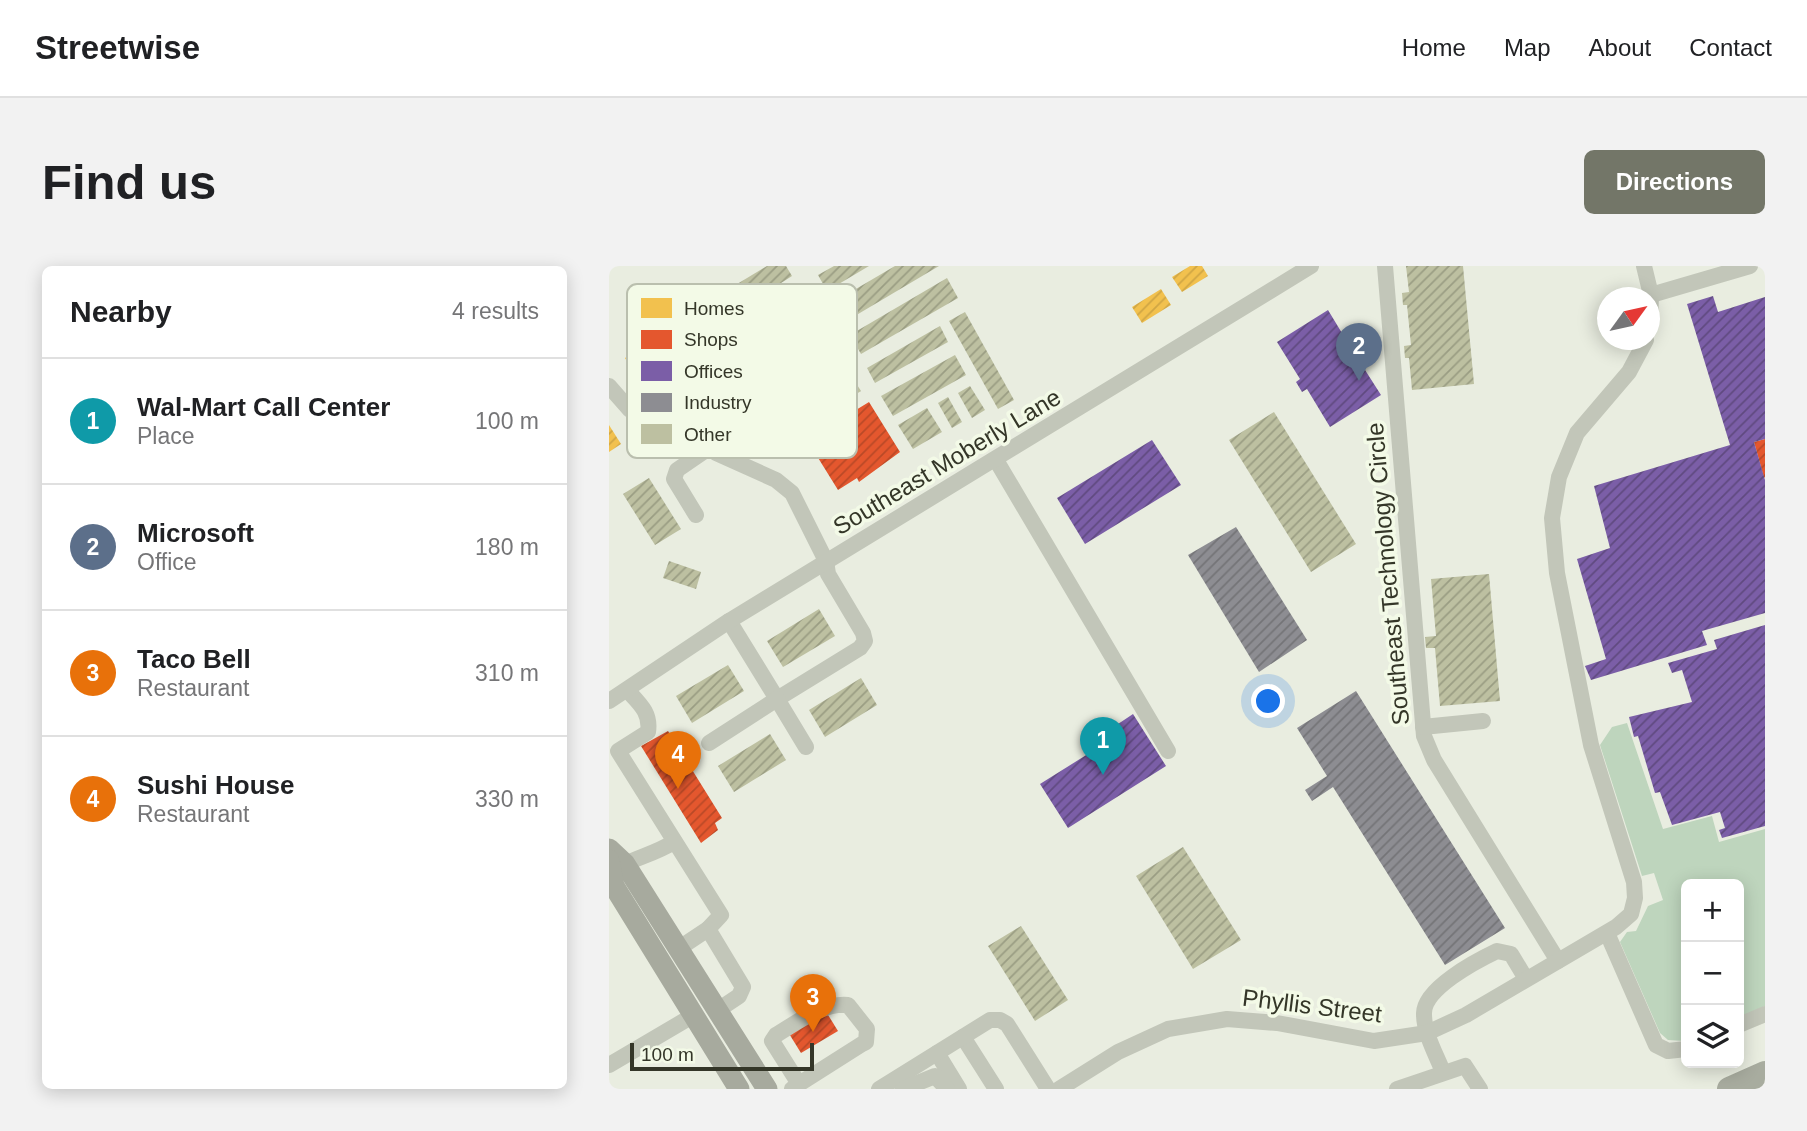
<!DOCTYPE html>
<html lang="en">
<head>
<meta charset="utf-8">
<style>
  body { margin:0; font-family:Helvetica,sans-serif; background:#f2f2f2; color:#202124 }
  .controls { position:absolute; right:21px; bottom:21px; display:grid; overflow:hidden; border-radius:10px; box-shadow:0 4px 18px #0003 }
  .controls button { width:63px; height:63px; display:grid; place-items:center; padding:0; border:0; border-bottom:2px solid #e0e0e0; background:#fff; color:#202124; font:35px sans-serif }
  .compass { position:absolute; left:988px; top:21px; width:63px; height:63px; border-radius:50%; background:#fff; box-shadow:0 4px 18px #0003; rotate:57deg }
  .scale { position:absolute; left:21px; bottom:18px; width:184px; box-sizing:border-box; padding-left:7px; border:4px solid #343628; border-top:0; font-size:19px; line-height:24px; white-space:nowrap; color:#343628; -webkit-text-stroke:5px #f3fae7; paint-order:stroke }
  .you { position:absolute; left:660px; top:436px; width:24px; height:24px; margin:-18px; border:5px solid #fff; border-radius:50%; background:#1a73e8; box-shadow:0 0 0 10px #1a73e833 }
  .badge { display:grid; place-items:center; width:46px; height:46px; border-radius:50%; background:#737668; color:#fff; font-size:23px; font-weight:700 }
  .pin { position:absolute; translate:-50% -58px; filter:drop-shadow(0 2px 4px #0008) }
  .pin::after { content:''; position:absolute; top:37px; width:24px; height:21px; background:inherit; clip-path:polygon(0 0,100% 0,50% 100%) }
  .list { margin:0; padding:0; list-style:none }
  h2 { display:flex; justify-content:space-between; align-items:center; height:91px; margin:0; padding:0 28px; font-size:30px }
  h2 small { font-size:23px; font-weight:400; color:#757577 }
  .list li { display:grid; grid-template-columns:46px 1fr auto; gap:21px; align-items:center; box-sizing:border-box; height:126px; padding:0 28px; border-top:2px solid #e0e0e0 }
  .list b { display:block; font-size:26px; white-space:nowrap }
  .list p { margin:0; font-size:23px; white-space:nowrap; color:#757577 }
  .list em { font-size:23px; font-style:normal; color:#757577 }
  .icon { flex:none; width:38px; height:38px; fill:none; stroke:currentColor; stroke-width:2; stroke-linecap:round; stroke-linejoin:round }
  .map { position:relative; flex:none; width:1156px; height:823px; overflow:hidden; border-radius:10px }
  header { display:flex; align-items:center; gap:42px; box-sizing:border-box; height:98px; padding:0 35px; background:#fff; border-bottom:2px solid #e0e0e0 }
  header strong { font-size:33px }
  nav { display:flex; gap:38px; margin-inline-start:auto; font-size:24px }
  .intro { display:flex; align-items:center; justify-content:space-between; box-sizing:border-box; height:168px; padding:0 42px }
  h1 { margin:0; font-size:49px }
  .button { padding:18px 32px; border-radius:10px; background:#737668; color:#fff; font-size:24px; font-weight:700 }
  main { display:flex; gap:42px; padding:0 42px }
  aside { flex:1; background:#fff; border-radius:10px; box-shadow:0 4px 18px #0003 }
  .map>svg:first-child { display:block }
  .green { fill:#bed5bd }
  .homes { fill:url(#homes-hatch) }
  .shops { fill:url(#shops-hatch) }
  .offices { fill:url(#offices-hatch) }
  .industry { fill:url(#industry-hatch) }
  .building { fill:url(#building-hatch) }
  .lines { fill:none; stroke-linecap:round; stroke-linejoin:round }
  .minor { stroke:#c2c6b9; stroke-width:16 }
  .major { stroke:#a7aa9e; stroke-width:21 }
  .highway { stroke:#a8ac9f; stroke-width:24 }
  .labels { text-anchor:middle; stroke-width:7; stroke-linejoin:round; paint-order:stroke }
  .street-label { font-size:24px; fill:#343628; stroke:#f3fae7 }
  .key { fill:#f3fae7; stroke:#babfae; stroke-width:2 }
  .key-label { font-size:19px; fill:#343628 }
</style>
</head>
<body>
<header>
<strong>Streetwise</strong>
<nav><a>Home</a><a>Map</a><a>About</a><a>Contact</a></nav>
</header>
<div class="intro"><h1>Find us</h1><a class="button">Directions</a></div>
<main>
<aside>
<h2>Nearby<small>4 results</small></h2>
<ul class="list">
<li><span class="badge" style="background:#0f9aa8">1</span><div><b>Wal-Mart Call Center</b><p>Place</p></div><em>100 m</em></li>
<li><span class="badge" style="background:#5c6f8a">2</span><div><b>Microsoft</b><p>Office</p></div><em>180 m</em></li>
<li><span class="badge" style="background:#e8710a">3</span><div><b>Taco Bell</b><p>Restaurant</p></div><em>310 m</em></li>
<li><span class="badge" style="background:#e8710a">4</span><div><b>Sushi House</b><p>Restaurant</p></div><em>330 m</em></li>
</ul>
</aside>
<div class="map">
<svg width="1156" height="823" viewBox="0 0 1156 823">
  <defs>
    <pattern id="homes-hatch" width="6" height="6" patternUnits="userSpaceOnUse" patternTransform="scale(1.75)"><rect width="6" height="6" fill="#f2c14e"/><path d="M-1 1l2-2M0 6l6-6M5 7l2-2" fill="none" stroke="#d0a644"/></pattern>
    <pattern id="shops-hatch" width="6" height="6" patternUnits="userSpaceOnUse" patternTransform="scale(1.75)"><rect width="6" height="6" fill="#e4572e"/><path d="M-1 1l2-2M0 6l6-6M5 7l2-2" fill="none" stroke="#ba4927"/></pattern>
    <pattern id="offices-hatch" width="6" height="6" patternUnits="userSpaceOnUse" patternTransform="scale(1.75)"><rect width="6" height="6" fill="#7b5ea7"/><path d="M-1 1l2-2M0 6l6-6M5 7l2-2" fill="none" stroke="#604a80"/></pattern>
    <pattern id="industry-hatch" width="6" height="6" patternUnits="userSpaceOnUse" patternTransform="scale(1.75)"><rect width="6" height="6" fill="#8d8d92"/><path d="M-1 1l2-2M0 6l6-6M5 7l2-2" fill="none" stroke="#747477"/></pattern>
    <pattern id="building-hatch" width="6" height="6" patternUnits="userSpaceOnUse" patternTransform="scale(1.75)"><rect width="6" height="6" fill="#bdc0a1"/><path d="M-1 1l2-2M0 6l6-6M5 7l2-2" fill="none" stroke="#9a9d83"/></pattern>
  </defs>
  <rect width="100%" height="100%" fill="#e9ede0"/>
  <!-- green -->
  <polygon class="green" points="1018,457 1054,563 1103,550 1110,576 1156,563 1156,740 1130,752 1130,618 1077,618 1076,775 1059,774 1051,767 1011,676 1018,666 1027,665 1039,640 1054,634 1045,607 1033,610 991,479 1003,461"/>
  <!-- homes -->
  <g class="homes">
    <polygon points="581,0 593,0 599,10 573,26 563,11"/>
    <polygon points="552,23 562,39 533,57 523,41"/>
    <polygon points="67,61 82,86 32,117 16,92"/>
    <polygon points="0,159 12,178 0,186"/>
  </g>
  <!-- shops -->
  <g class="shops">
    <polygon points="260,136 291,186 250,216 248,212 229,224 198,174"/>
    <polygon points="1156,173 1156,211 1155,212 1145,176"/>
    <polygon points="59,465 113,552 106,557 109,564 92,577 32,480"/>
    <polygon points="216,744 229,765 192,787 179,766"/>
  </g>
  <!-- offices -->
  <g class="offices">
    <polygon points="1104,30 1109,46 1156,31 1156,173 1145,176 1156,214 1156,347 1093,365 1098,379 982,414 976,400 997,393 968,293 1001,282 985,220 1121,179 1078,38"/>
    <polygon points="719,44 742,82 747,79 753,90 749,93 772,129 721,161 698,123 693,126 687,116 691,113 668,76"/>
    <polygon points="543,174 572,219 476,278 448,232"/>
    <polygon points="1156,359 1156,560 1113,572 1110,564 1116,562 1111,546 1063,559 1051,526 1046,527 1029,470 1025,471 1020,451 1083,436 1073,404 1063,407 1059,397 1108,383 1105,374"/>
    <polygon points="524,448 557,500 459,562 431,518 514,466 509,458"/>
  </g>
  <!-- industry -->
  <g class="industry">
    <polygon points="627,261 698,374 650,406 579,289"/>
    <polygon points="747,425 896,662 836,699 724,521 703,535 696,524 718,510 688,462"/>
  </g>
  <!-- building -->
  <g class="building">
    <polygon points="158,0 177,0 183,10 122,49 110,29"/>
    <polygon points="225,0 260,0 218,25 209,9"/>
    <polygon points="286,0 330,0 234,57 223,37"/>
    <polygon points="797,0 854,0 865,118 803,124 800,92 796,92 795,80 802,79 798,39 794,39 793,27 800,26"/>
    <polygon points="338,12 349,32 252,88 241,69"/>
    <polygon points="356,46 405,134 389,143 340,55"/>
    <polygon points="331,60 339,76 266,117 258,102"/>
    <polygon points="346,89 357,109 284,150 272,130"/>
    <polygon points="231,92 252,125 188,165 167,132"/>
    <polygon points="361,120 376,144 363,152 349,127"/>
    <polygon points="339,131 353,156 343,162 329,137"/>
    <polygon points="318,142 333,166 304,183 289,159"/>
    <polygon points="665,146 747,278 702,306 620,174"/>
    <polygon points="40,212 72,263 46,279 14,228"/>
    <polygon points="60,295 92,306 87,323 54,312"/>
    <polygon points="880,308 891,435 831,440 826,382 817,382 816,371 827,370 822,313"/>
    <polygon points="210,343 226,370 174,401 158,375"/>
    <polygon points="119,399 135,425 83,457 67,430"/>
    <polygon points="252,412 268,439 216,471 200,444"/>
    <polygon points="161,468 177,494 125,526 109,500"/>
    <polygon points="574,581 632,674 584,703 527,610"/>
    <polygon points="412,660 459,734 426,755 379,680"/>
  </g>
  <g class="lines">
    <!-- minor -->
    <g class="minor">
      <polyline points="776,0 815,470 825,494 949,695"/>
      <polyline points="1035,0 1042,29 1041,60"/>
      <polyline points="1042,29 1141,0"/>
      <polyline points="0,120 21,144 36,143 64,127 71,129 107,187 167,214 183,227 217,295 219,308 254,367 256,375 251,382 168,433 120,355"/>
      <polyline points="387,194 559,485"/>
      <polyline points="87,249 65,213 68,204 103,180"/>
      <path d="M18,424c13,14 24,23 21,42l-30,19 103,164 -13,14"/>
      <polyline points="0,435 120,355 702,0"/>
      <polyline points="814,461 874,455"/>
      <polyline points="100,477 168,433 197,481"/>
      <path d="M16,598c17,-8 33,-12 49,-22"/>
      <polyline points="998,667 1047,779 1059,785 1077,783"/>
      <polyline points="69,683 99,663 134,721 130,730 109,744"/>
      <polyline points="1130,759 1156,748"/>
      <polyline points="354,771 387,823"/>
      <polyline points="328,787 350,823"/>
      <polyline points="0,799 85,749"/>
      <path d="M834,806c-7,-18 -19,-38 -19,-58 -1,-25 52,-53 73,-63l14,3 15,25"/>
      <path d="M183,823l7,-5 63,-40 4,-2 1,-13 -19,-24c-27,-2 -50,17 -72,30l-4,6 27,43"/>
      <polyline points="270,823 381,754 391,754 398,758 439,823"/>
      <polyline points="294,823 326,810 338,823"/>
      <polyline points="450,823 509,786 559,763 618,753 668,757 765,775 818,767 857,749 1007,661 1022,648 1026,632 1025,616 982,479 948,307 943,252 950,211 968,167 1020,106 1037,74"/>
      <polyline points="788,823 856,800 871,823"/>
    </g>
    <!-- major -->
    <g class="major">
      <polyline points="0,583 16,598 158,823"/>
      <polyline points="0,594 5,620 130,823"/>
    </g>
    <!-- highway -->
    <polyline class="highway" points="1120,823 1156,807"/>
  </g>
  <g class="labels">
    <!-- street labels -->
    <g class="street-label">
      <text transform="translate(338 196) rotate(-31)" y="8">Southeast Moberly Lane</text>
      <text transform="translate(779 308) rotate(-95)" y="8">Southeast Technology Circle</text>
      <text transform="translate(703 740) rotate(7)" y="8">Phyllis Street</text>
    </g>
  </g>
  <!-- legend -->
  <rect x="18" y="18" width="230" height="174" rx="10" class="key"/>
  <rect x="32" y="32" width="31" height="20" fill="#f2c14e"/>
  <rect x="32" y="64" width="31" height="19" fill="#e4572e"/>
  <rect x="32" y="95" width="31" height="20" fill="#7b5ea7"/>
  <rect x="32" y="127" width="31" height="19" fill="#8d8d92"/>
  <rect x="32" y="158" width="31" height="20" fill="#bdc0a1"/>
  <g class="key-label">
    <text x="75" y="49">Homes</text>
    <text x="75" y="80">Shops</text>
    <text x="75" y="112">Offices</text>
    <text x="75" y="143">Industry</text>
    <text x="75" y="175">Other</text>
  </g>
</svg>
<div class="controls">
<button>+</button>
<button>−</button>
<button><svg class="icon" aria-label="layers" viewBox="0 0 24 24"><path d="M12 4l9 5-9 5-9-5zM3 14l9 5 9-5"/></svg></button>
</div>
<svg class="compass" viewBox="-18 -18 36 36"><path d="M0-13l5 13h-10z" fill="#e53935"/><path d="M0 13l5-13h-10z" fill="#757577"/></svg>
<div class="scale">100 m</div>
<div class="you"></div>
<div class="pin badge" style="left:494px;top:509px;background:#0f9aa8">1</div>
<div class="pin badge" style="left:750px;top:115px;background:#5c6f8a">2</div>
<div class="pin badge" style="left:204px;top:766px;background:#e8710a">3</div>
<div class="pin badge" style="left:69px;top:523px;background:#e8710a">4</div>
</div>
</main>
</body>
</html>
